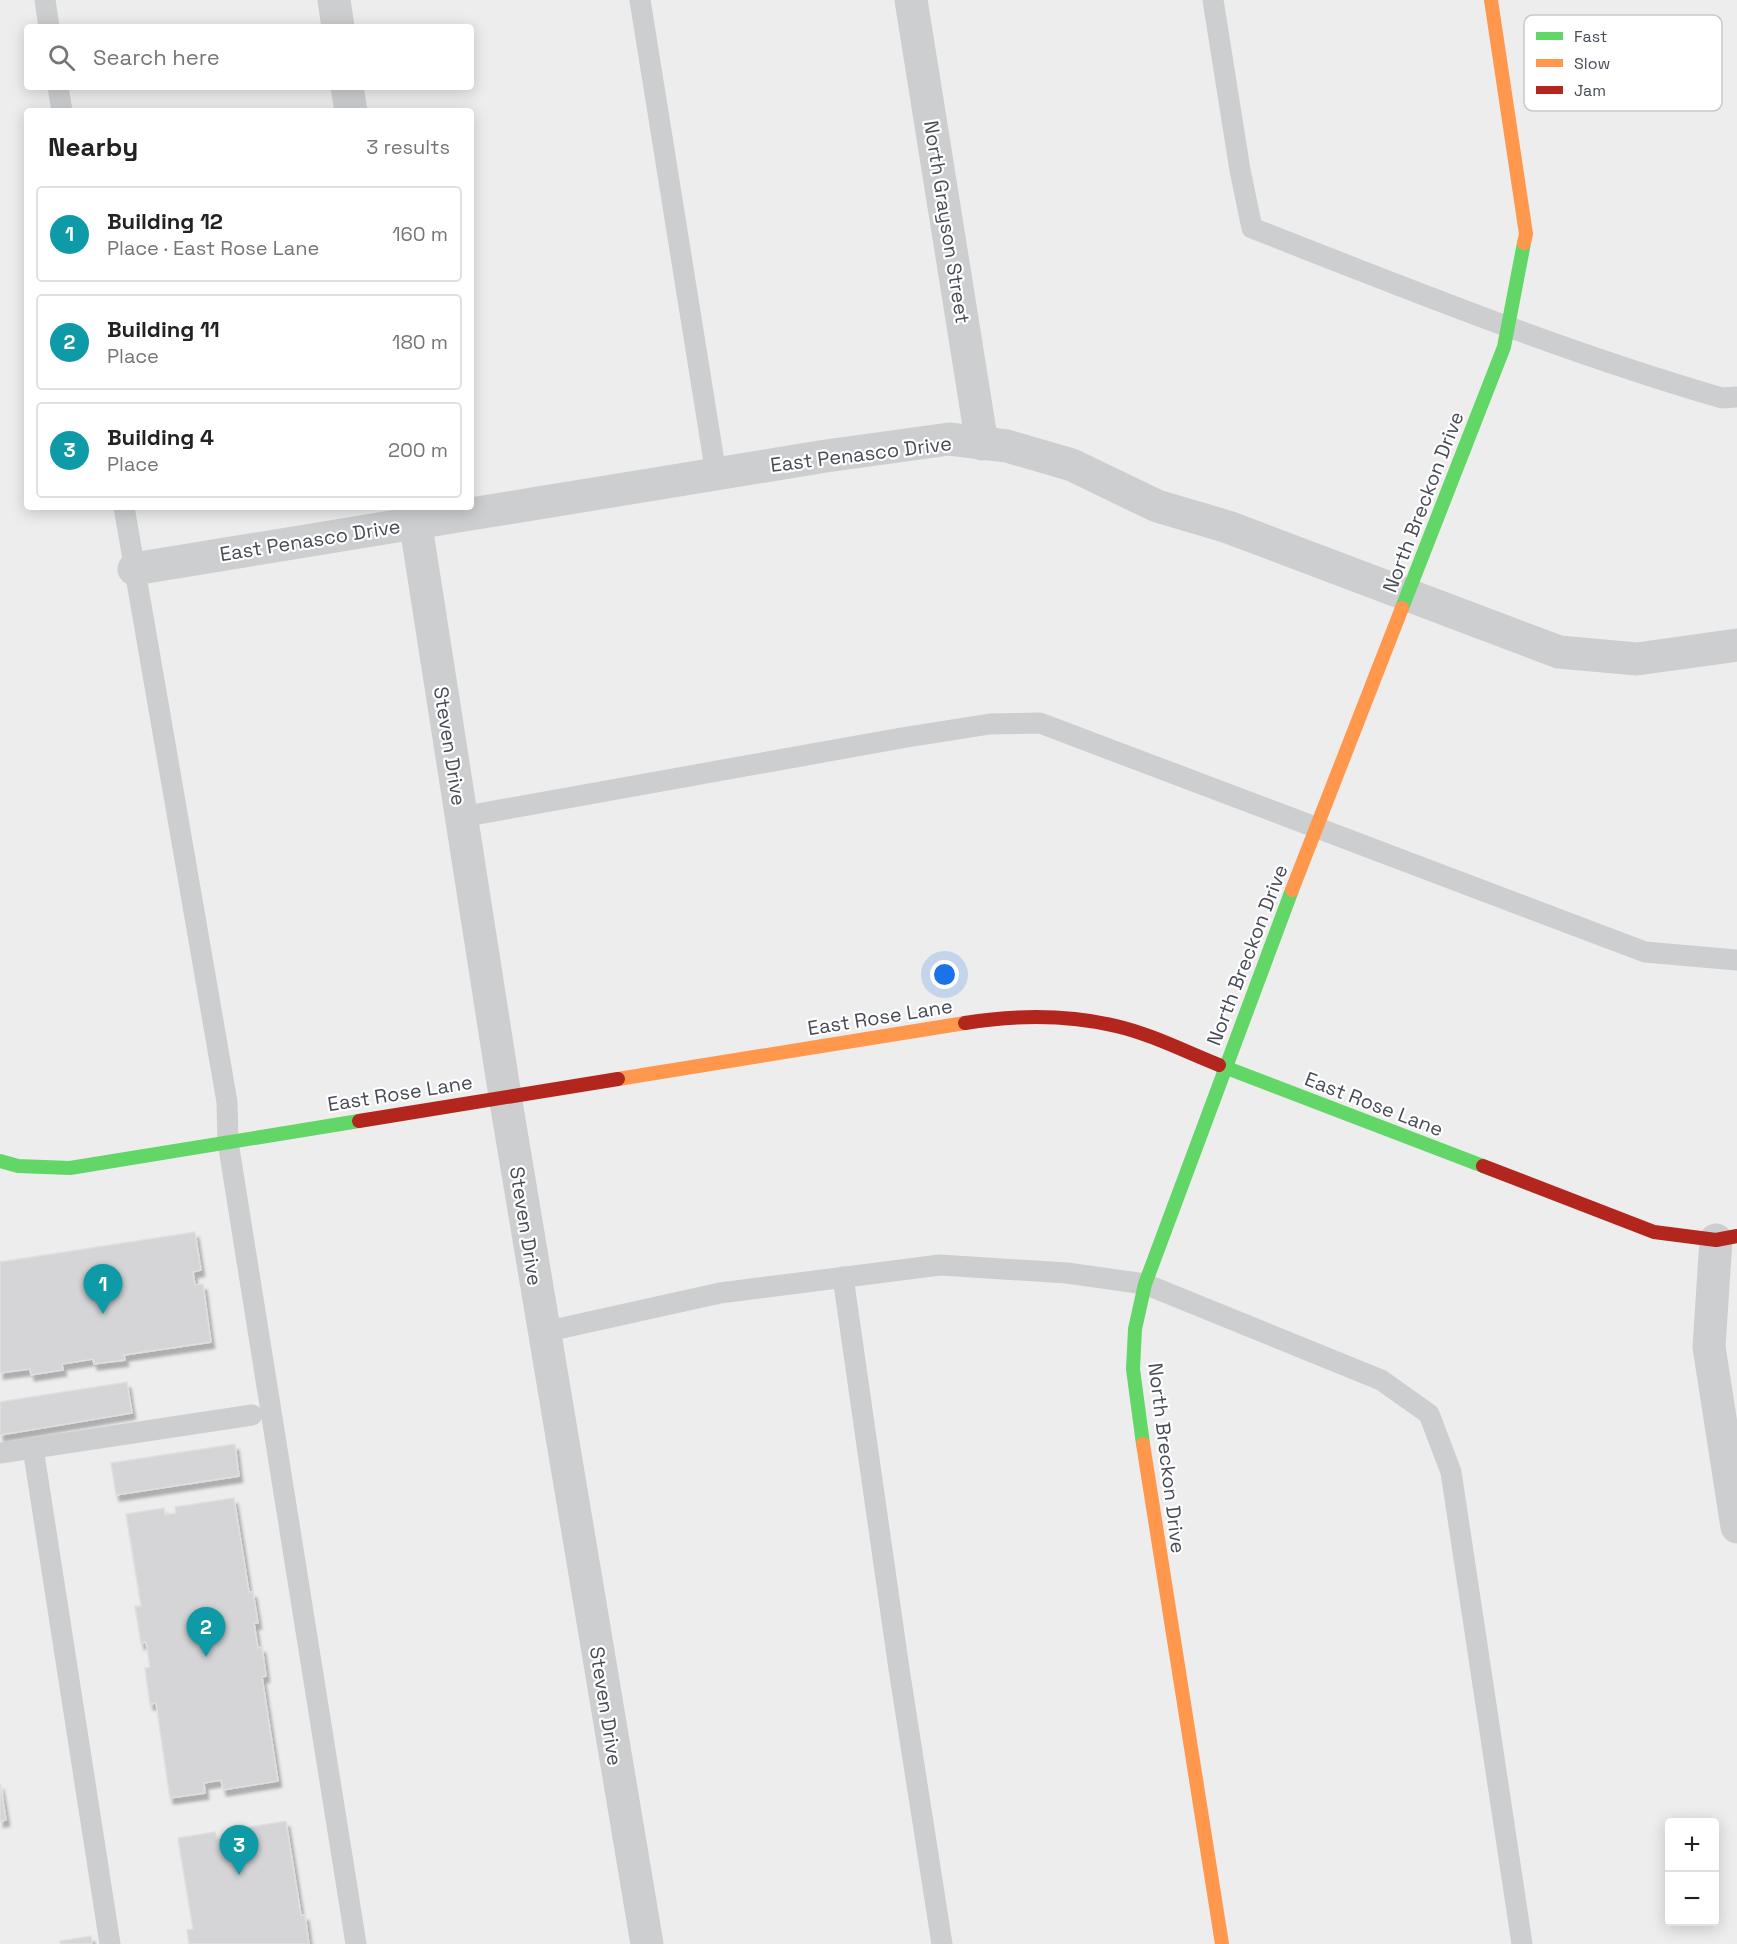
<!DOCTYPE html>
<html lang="en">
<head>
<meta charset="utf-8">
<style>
  body { margin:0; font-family:"Space Grotesk",sans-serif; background:#f6f6f6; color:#222 }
  .controls { position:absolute; right:18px; bottom:18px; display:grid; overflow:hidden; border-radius:6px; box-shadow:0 3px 15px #0003 }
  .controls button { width:54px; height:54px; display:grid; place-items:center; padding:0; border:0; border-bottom:2px solid #e0e0e0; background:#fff; color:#222; font:30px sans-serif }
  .you { position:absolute; left:945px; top:975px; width:21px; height:21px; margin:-15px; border:4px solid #fff; border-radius:50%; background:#1a73e8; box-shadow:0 0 0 9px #1a73e833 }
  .badge { display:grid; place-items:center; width:39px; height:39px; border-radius:50%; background:#111827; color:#fff; font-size:20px; font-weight:700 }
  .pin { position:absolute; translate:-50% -50px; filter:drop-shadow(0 2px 3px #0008) }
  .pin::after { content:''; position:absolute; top:32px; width:21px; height:18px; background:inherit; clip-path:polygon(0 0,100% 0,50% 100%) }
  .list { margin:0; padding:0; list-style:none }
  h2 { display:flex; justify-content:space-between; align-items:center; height:78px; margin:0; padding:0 24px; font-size:26px }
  h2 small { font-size:20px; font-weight:400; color:#767676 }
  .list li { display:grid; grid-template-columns:39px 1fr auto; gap:18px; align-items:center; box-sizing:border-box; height:96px; margin:0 12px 12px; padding:0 12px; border:2px solid #e0e0e0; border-radius:6px }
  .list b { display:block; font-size:22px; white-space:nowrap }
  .list p { margin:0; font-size:20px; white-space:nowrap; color:#767676 }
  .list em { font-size:20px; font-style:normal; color:#767676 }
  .icon { flex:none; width:33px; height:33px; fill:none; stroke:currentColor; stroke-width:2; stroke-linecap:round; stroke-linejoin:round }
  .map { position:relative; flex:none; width:1737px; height:1944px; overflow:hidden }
  .search { position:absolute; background:#fff; box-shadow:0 3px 15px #0003; left:24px; top:24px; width:450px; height:66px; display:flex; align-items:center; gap:15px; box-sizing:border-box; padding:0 21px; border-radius:6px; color:#767676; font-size:22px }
  .panel { position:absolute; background:#fff; box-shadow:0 3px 15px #0003; left:24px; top:108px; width:450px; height:402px; border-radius:6px }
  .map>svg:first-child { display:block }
  .building { fill:#d5d5d7; stroke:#dfdfe0; stroke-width:1.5; filter:url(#shadow) }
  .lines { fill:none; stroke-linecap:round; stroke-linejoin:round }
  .lane { stroke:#ccced0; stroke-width:21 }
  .street { stroke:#ccced0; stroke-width:33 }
  .fast { stroke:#63d668; stroke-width:14 }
  .slow { stroke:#ff974d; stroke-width:14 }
  .jam { stroke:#b3261e; stroke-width:14 }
  .labels { text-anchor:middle; stroke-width:4.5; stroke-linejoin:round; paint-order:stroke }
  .street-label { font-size:20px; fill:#474c57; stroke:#fff }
  .key { fill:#fff; stroke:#c8c9cd; stroke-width:1.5 }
  .key-label { font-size:16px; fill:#474c57 }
</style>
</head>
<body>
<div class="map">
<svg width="1737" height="1944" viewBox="0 0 1737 1944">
  <defs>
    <filter id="shadow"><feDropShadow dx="3.5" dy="6" stdDeviation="1.5" flood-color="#0004"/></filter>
  </defs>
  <rect width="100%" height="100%" fill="#eeeded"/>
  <!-- building -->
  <g class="building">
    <polygon points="195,1232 201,1270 193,1272 195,1285 203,1284 211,1342 124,1355 125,1360 94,1364 93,1359 62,1364 63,1370 31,1375 30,1369 0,1373 0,1262"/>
    <polygon points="127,1382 132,1413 0,1435 0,1402"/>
    <polygon points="235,1444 239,1476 116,1495 111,1463"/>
    <polygon points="234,1498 249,1592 253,1592 258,1623 254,1623 258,1648 262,1647 266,1676 262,1677 278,1781 223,1790 221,1780 204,1783 205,1793 170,1798 156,1703 150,1704 145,1668 150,1667 146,1642 141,1643 135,1606 141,1606 126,1514 164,1508 165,1515 176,1513 175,1507"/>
    <polygon points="0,1783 6,1820 0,1821"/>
    <polygon points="286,1821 301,1915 305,1915 309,1944 189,1944 187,1930 193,1929 178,1838 215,1832 217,1839 228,1837 227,1831"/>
    <polygon points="91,1936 92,1944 61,1944 60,1941"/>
  </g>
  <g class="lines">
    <!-- lane -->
    <g class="lane">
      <polyline points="45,0 49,27"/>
      <polyline points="640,0 716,474"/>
      <path d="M1213,0l27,170 12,58c156,61 309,123 470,170l15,-1"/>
      <polyline points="58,87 62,111"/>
      <polyline points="124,507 227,1102 228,1142 356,1944"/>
      <polyline points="461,817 907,737 990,724 1040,723 1645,952 1737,960"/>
      <polyline points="843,1277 899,1669 942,1944"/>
      <polyline points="544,1332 720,1293 940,1265 1067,1273 1145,1284 1381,1380 1429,1414 1451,1472 1522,1944"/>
      <polyline points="33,1448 110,1944"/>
      <polyline points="0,1453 252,1415"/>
    </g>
    <!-- street -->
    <g class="street">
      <polyline points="334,0 338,27"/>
      <polyline points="911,0 982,444"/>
      <polyline points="347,87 351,111"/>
      <polyline points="413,507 505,1096 647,1944"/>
      <polyline points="134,569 826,456 949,439 1007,446 1072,465 1157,506 1228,527 1559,652 1637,659 1737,645"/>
      <polyline points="1716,1240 1709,1347 1737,1527"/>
    </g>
    <!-- fast -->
    <g class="fast">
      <polyline points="1402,608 1504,347 1524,243"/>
      <polyline points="1219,1065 1483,1166"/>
      <polyline points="0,1161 18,1166 70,1168 359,1121"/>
      <polyline points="1143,1444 1133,1369 1135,1329 1145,1284 1292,890"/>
    </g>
    <!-- slow -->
    <g class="slow">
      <polyline points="1491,0 1526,234 1524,243"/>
      <polyline points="1292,890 1402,608"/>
      <polyline points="618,1079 965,1023"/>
      <polyline points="1143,1444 1222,1944"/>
    </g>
    <!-- jam -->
    <g class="jam">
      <path d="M965,1023c50,-8 100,-9 151,3 35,8 70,26 103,39"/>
      <polyline points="359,1121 618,1079"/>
      <polyline points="1483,1166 1654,1232 1716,1240 1737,1236"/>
    </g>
  </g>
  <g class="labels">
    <!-- street labels -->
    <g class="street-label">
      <text transform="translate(947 222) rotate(81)" y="7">North Grayson Street</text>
      <text transform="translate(861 454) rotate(-7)" y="7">East Penasco Drive</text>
      <text transform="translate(1423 502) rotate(-69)" y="7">North Breckon Drive</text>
      <text transform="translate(310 540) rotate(-9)" y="7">East Penasco Drive</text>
      <text transform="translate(450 746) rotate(81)" y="7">Steven Drive</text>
      <text transform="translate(1247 955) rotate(-69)" y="7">North Breckon Drive</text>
      <text transform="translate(880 1017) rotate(-9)" y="7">East Rose Lane</text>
      <text transform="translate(400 1093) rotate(-9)" y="7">East Rose Lane</text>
      <text transform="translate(1374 1104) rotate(21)" y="7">East Rose Lane</text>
      <text transform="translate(526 1226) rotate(81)" y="7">Steven Drive</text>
      <text transform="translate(1167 1458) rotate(83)" y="7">North Breckon Drive</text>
      <text transform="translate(606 1706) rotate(81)" y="7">Steven Drive</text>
    </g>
  </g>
  <!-- legend -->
  <rect x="1524" y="15" width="198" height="96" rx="9" class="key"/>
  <rect x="1536" y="32" width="27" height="8" fill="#63d668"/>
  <rect x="1536" y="59" width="27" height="8" fill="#ff974d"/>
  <rect x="1536" y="86" width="27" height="8" fill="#b3261e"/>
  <g class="key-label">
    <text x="1574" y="42">Fast</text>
    <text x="1574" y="69">Slow</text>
    <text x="1574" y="96">Jam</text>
  </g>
</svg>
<div class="controls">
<button>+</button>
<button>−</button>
</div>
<div class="you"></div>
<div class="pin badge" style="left:103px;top:1314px;background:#0f9aa8">1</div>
<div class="pin badge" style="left:206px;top:1657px;background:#0f9aa8">2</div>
<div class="pin badge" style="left:239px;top:1875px;background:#0f9aa8">3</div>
<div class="search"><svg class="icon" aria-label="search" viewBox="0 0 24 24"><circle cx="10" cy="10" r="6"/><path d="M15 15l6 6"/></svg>Search here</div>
<section class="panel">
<h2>Nearby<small>3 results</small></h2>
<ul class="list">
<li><span class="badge" style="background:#0f9aa8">1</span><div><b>Building 12</b><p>Place · East Rose Lane</p></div><em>160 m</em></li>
<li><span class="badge" style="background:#0f9aa8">2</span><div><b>Building 11</b><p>Place</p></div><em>180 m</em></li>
<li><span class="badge" style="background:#0f9aa8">3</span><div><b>Building 4</b><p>Place</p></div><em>200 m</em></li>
</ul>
</section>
</div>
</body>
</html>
